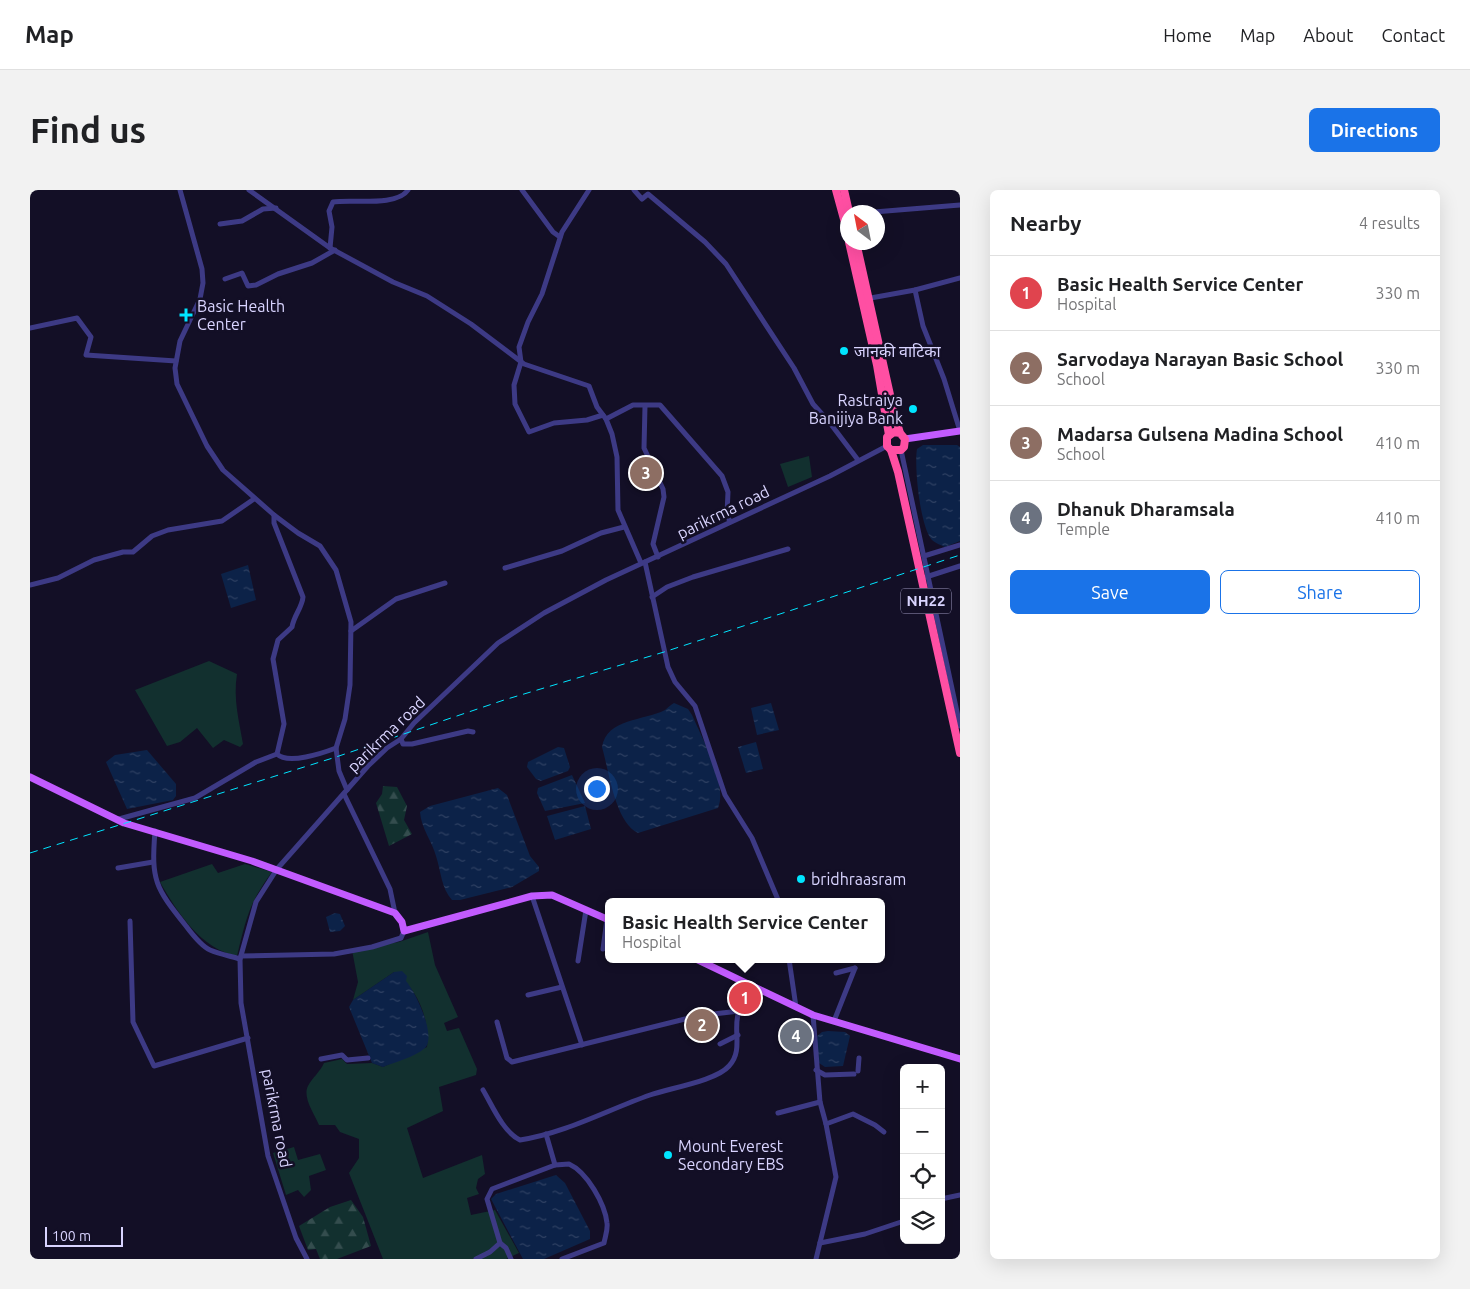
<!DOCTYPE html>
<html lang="en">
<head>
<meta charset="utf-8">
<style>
  body { margin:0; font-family:Ubuntu,"Noto Sans Devanagari",sans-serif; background:#f2f2f2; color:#202124 }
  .controls { position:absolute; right:15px; bottom:15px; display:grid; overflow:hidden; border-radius:8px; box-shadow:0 5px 20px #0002 }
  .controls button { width:45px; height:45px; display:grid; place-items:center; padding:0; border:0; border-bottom:1px solid #e0e0e0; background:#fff; color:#202124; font:25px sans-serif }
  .compass { position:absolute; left:810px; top:15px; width:45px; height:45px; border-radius:50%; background:#fff; box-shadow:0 5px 20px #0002; rotate:328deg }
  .scale { position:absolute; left:15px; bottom:12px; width:78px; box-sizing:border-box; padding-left:5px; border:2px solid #d9d4ff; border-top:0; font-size:14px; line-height:18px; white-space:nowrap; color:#d9d4ff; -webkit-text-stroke:4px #130f26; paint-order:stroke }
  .you { position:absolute; left:566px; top:598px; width:18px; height:18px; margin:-12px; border:4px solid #fff; border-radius:50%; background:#1a73e8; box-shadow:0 0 0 8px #1a73e833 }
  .badge { display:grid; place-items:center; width:32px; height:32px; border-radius:50%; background:#1a73e8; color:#fff; font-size:16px; font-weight:700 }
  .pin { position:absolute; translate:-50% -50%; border:2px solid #fff; box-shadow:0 1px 5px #0006 }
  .popup { position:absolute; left:575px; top:708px; width:280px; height:65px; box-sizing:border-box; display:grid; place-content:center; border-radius:8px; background:#fff; filter:drop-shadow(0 1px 4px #0005); font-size:16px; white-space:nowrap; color:#757577 }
  .popup b { font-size:19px; color:#202124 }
  .popup::after { content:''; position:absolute; left:50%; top:100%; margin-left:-10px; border:10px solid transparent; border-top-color:#fff }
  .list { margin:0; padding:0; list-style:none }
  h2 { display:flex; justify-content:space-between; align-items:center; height:65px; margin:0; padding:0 20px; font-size:21px }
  h2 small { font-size:16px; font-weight:400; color:#757577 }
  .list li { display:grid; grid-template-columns:32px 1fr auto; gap:15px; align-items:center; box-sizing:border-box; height:75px; padding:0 20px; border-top:1px solid #e0e0e0 }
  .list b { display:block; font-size:19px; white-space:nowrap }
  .list p { margin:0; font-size:16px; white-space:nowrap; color:#757577 }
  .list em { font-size:16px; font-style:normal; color:#757577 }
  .actions { display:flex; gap:10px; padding:15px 20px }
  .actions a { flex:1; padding:11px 0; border:1px solid #1a73e8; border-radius:8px; text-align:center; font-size:18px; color:#1a73e8 }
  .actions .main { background:#1a73e8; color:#fff }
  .icon { flex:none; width:28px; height:28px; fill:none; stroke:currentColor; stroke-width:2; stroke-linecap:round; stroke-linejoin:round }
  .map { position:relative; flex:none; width:930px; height:1069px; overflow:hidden; border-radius:8px }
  header { display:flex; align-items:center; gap:30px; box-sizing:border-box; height:70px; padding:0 25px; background:#fff; border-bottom:1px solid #e0e0e0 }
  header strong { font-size:24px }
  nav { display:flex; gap:28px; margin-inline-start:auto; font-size:18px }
  .intro { display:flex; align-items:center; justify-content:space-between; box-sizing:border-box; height:120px; padding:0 30px }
  h1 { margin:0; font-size:35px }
  .button { padding:12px 22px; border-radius:8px; background:#1a73e8; color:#fff; font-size:18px; font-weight:700 }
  main { display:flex; gap:30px; padding:0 30px }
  aside { flex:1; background:#fff; border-radius:8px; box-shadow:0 5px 20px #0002 }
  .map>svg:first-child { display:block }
  .green { fill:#12302f }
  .forest { fill:url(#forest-firs) }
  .water { fill:url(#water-ripples) }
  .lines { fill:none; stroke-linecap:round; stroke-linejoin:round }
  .minor { stroke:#3d3a85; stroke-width:5 }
  .major { stroke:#c25bff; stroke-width:7 }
  .highway { stroke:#ff4fa3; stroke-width:8 }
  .rail { stroke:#00e5ff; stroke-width:1; stroke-dasharray:8 6; stroke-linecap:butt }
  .poi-dot { fill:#00e5ff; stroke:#130f26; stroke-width:2 }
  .labels { text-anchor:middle; stroke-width:5; stroke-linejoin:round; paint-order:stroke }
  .shield { fill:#130f26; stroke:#9e99be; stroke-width:1 }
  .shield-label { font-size:15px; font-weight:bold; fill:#d9d4ff }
  .poi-label { font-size:16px; fill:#d9d4ff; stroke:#130f26; text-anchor:start }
  .street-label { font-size:16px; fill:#d9d4ff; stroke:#130f26 }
</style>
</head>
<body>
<header>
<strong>Map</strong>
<nav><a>Home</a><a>Map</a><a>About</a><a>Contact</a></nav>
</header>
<div class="intro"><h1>Find us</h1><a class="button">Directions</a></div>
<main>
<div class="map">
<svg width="930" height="1069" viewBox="0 0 930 1069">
  <defs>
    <pattern id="forest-firs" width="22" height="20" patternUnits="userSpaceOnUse" patternTransform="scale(1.25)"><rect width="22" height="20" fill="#12302f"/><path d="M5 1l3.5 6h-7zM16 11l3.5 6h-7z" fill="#344d4e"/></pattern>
    <pattern id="water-ripples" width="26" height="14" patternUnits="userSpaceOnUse" patternTransform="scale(1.25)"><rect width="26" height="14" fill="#0c2248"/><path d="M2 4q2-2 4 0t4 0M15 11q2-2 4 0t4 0" fill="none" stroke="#2f4163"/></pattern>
  </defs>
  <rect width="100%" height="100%" fill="#130f26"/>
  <!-- green -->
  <g class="green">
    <polygon points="779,266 782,287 758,297 750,274"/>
    <path d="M179,471l28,13c-4,25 2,46 6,70l-3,3 -16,-7 -11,8 -16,-20 -17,14 -13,4 -32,-56z"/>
    <path d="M182,674l6,9 27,-9 27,8c-23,31 -26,47 -35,84 -36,-7 -60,-44 -77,-74z"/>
    <path d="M398,742l7,33 23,52 -14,6 3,8 12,-3 18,41 -1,6 -37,12 4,24 -36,17 16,50 59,-23 3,19 -7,5 -2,9 3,6 -12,4 4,17 24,-5 24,43 -13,6h-123l-34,-86 10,-15v-19l-19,-7 -5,-7h-16c-4,-10 -17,-28 -11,-39 4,-8 12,-14 16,-23l18,-4 5,5 25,-1 11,4 44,-20c3,-29 -10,-59 -33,-75l-41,28 5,-18 -6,-32 47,-8z"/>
    <polygon points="264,957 268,970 290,964 296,980 279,986 281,1000 274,1007 268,1000 256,1005 243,963"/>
  </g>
  <!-- forest -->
  <g class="forest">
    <polygon points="353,596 367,597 377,616 374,630 382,644 359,656 346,613 352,604"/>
    <polygon points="321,1010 333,1027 341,1056 307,1069 290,1069 286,1059 278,1060 269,1036 300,1017"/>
  </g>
  <!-- water -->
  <g class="water">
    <path d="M893,255h34l3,2v94l-15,6c-4,-2 -10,-4 -13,-7 -12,-13 -18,-74 -15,-91z"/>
    <polygon points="218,375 226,410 201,418 191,384"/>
    <path d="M644,513l14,6 4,6c10,23 36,70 26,93l-80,25c-23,-11 -29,-62 -36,-86 5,-29 42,-26 63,-37 3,-2 5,-5 9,-7z"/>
    <polygon points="741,513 749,540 727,545 721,518"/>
    <polygon points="726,552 733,579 716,583 708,557"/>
    <polygon points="528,557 534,558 540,577 538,581 511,591 506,589 497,577 498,572"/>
    <polygon points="117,560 146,594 146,606 143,610 97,619 76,572 85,565"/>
    <polygon points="542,585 555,613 515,621 507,603 508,598"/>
    <path d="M468,598l9,7 23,61 9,11v4l-27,16 -52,13h-8c-11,-12 -11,-29 -16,-44 -4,-15 -15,-28 -16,-44l10,-6z"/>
    <polygon points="555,616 561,639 525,650 517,626"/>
    <polygon points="305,723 310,724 315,736 310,741 300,742 296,727"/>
    <path d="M372,781l5,5 -1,5c9,10 31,55 19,67 -10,9 -30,14 -42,19l-11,-4 -23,-56 4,-7 41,-28z"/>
    <polygon points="798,841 815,842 820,846 813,876 795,877 789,873 786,847 792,842"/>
    <polygon points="526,985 535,993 560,1041 560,1049 514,1069 493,1069 461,1009 466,1004"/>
  </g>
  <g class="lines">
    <!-- minor -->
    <g class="minor">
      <polyline points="150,0 172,79 173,93 170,109 150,151 145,178 147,194 177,256 193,280 244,325 268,343 290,356 306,380 321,432 320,495 315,529 306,558 309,581 317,600"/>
      <polyline points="219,0 300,58 363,92 397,106 441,134 494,174 559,196 567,217 576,229 582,244 587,267 588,320 611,373"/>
      <polyline points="492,0 523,42 530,47"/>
      <polyline points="559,0 532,42 512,104 498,132 489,157 491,172 484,195 485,214 499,242 524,233 557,230 573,225"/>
      <polyline points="604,0 612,9 618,4 675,52 696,74 764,178 783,214 800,233 828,270"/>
      <polyline points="844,22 930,15"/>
      <polyline points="190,34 212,31 233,19 246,18"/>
      <path d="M300,58l2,-21 -3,-16 4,-9c18,-3 64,5 75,-12"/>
      <polyline points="195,89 212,83 218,96 226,95 248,84 282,73 305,60"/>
      <polyline points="885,100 893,136 914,189 930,241"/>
      <polyline points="835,109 885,100 930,88"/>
      <polyline points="0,138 47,128 61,147 56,165 146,171"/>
      <polyline points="615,216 614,258 633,299 634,307 623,354 628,367"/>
      <polyline points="576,229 603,215 630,215 692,286 698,302 697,324 700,332"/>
      <polyline points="871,260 930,536"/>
      <path d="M244,325v8l29,74c-1,11 -9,18 -11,30l-14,13 -5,19 11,65 -7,30c11,11 46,-1 59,-6"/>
      <polyline points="894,366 930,355"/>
      <polyline points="615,372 638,477 645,492 665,516 695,605 722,648 749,712"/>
      <polyline points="475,378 532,361 571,343 594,337"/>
      <polyline points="896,387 930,376"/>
      <polyline points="0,395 28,388 64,370 93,362 103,362 122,346 138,340 192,331 224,309"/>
      <polyline points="622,407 637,397 663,387 758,359"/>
      <polyline points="321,441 366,409 415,393"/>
      <polyline points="371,549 373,554 382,554 438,541 443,542"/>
      <polyline points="314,604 360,699 365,723"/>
      <polyline points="89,629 165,608 226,572 247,564"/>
      <path d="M125,641c-4,50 0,56 31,95 6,8 15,20 24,24 9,4 20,6 30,9"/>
      <polyline points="88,678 123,672"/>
      <polyline points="502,706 552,855"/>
      <polyline points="100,731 103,832 124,876 218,848"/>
      <polyline points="573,759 577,729"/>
      <polyline points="211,766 304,764 342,757 371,748 374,741"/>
      <polyline points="759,769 766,817"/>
      <polyline points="548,771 556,720"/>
      <polyline points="806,783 825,778"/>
      <polyline points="498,805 532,797"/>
      <polyline points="783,825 790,912 796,934 806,987 786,1069"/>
      <polyline points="804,831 825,778"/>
      <polyline points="467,832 477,868 482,872 667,826 709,821"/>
      <polyline points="690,854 708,845"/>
      <polyline points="291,869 312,865 317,870 338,868"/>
      <polyline points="786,880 795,885 824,884"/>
      <polyline points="828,881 829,868"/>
      <path d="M453,900c9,15 20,42 37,50 46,-7 87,-30 130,-45 20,-7 66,-14 79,-29 15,-16 3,-37 10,-55l6,-5 11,-4 4,-13"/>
      <polyline points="748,923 790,912"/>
      <polyline points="796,934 823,924 845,935 854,942"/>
      <path d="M525,975l14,-1c18,8 36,40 38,59 1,7 -2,14 -3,20l-42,16"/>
      <polyline points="911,1009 930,1005"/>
      <polyline points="470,1053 476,1058 481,1069"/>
      <polyline points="790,1053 835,1044 874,1031"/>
      <polyline points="277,1069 266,1048 238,966 211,813 210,769 226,712 247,679 338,576 357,558 371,549 384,533 468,453 514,423 576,390 800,286 857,256"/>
      <polyline points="446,1069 460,1062 470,1053 457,1009 462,999 525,975 516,944"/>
    </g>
    <!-- major -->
    <g class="major">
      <polyline points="875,249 930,241"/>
      <polyline points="0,587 94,633 222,671 365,723 372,732 374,741 502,706 522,705 579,730"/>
      <polyline points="666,769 783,825 930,869"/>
    </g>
    <!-- highway -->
    <g class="highway">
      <polyline points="806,0 818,44"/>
      <polyline points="814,0 819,22"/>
      <polyline points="819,52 847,175 859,245"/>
      <polyline points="826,52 865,227 870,243 875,249 874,257 871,260 861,260 857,256 857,247 864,242 870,243"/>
      <polyline points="861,260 868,282 930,563"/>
    </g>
    <!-- rail -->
    <polyline class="rail" points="0,663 306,567 474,510 634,462 930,365"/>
  </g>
  <!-- markers -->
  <g class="poi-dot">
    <path d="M153.5 117.5h5v5h5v5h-5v5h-5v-5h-5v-5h5z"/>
    <circle cx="814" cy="161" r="5"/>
    <circle cx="883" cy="219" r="5"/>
    <circle cx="771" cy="689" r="5"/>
    <circle cx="638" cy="965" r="5"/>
  </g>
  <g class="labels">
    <!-- shield labels -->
    <rect class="shield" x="871" y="398.5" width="50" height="25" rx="4"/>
    <g class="shield-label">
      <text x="896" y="416">NH22</text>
    </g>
    <!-- poi labels -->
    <g class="poi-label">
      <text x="167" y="122">Basic Health<tspan x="167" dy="18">Center</tspan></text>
      <text x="824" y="167">जानकी वाटिका</text>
      <text x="873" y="216" text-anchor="end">Rastraiya<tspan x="873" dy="18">Banijiya Bank</tspan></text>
      <text x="781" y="695">bridhraasram</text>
      <text x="648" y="962">Mount Everest<tspan x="648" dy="18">Secondary EBS</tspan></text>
    </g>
    <!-- street labels -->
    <g class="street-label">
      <text transform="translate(693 322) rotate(-26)" y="6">parikrma road</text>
      <text transform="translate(356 544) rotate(-44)" y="6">parikrma road</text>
      <text transform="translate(247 928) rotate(79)" y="6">parikrma road</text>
    </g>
  </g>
</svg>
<div class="controls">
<button>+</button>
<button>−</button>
<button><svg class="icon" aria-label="locate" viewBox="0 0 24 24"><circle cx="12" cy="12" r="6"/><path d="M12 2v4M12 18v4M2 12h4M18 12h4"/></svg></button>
<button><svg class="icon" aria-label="layers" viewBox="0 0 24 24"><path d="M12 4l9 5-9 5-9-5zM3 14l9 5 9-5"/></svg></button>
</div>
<svg class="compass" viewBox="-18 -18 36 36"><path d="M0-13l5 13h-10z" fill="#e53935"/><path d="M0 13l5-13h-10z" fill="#757577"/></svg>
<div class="scale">100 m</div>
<div class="you"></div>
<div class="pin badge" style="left:715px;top:808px;background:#e0444e">1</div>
<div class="popup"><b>Basic Health Service Center</b>Hospital</div>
<div class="pin badge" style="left:672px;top:835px;background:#8d6e63">2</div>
<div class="pin badge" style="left:616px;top:283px;background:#8d6e63">3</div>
<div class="pin badge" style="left:766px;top:846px;background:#6b7280">4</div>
</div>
<aside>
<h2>Nearby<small>4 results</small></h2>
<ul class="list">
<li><span class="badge" style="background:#e0444e">1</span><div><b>Basic Health Service Center</b><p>Hospital</p></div><em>330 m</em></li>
<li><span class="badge" style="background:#8d6e63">2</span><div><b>Sarvodaya Narayan Basic School</b><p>School</p></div><em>330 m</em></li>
<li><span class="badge" style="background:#8d6e63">3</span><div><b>Madarsa Gulsena Madina School</b><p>School</p></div><em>410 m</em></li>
<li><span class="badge" style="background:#6b7280">4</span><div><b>Dhanuk Dharamsala</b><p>Temple</p></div><em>410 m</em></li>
</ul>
<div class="actions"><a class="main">Save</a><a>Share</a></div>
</aside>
</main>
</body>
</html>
